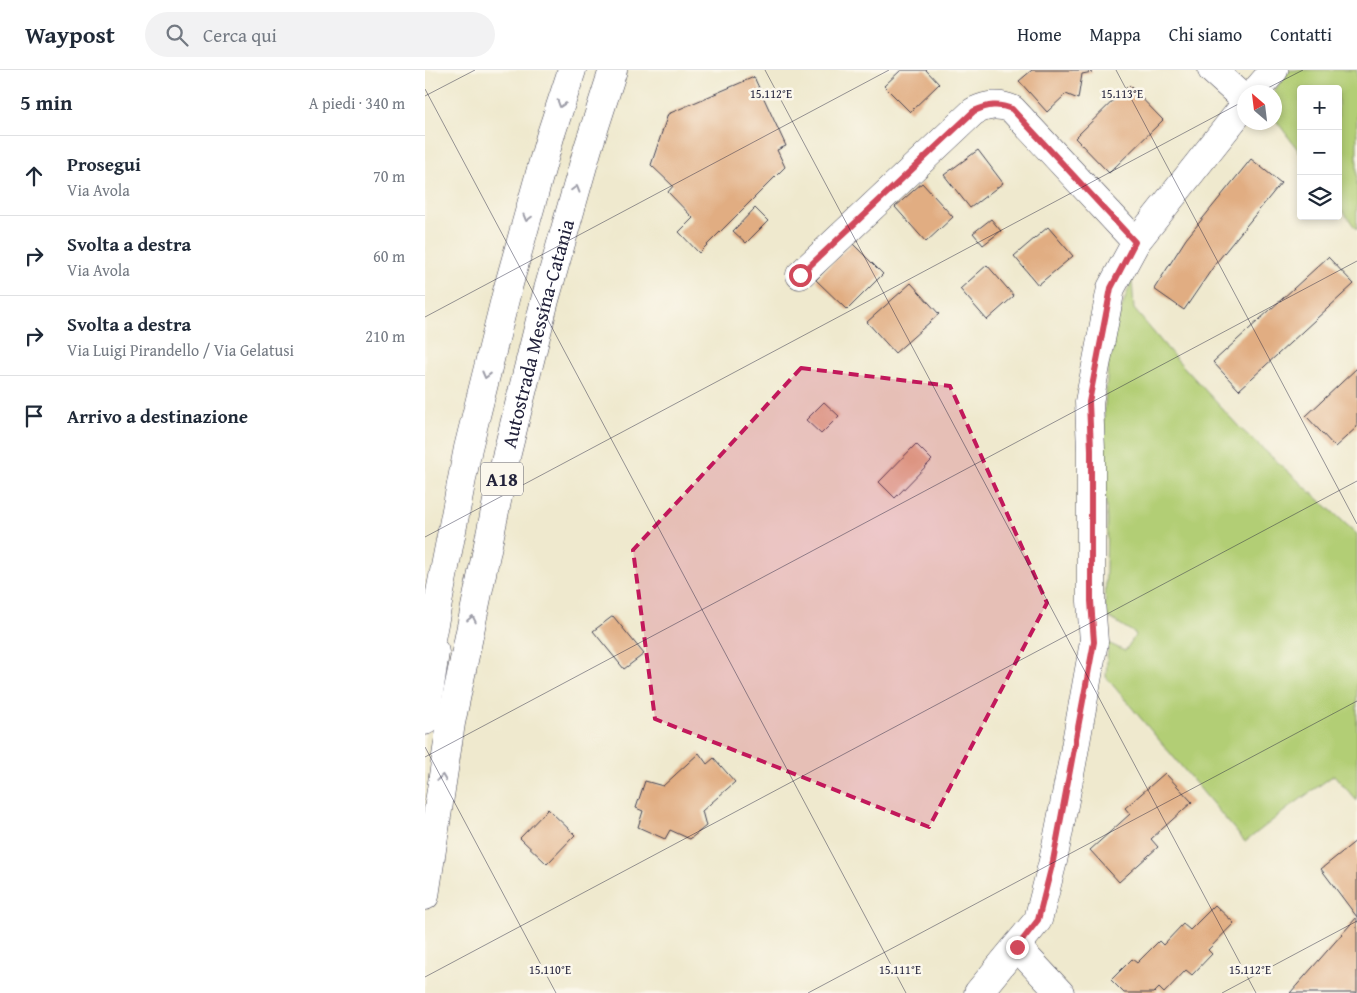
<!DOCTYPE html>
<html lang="it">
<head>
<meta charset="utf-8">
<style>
  body { margin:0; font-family:"Gentium Book Plus",serif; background:#f2f2f3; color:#1f2937 }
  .controls { position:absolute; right:15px; top:15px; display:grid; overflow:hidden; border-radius:5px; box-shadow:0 2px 8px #0003 }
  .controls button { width:45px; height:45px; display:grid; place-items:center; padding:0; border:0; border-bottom:1px solid #e0e1e3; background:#fff; color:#1f2937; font:25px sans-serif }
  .compass { position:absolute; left:812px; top:15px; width:45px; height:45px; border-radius:50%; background:#fff; box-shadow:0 2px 8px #0003; rotate:332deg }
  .stop { position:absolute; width:15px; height:15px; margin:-11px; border:4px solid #d1495b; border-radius:50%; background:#fff }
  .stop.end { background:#d1495b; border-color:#fff; box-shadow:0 1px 5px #0008 }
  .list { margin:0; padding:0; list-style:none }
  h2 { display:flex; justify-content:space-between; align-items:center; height:65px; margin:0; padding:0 20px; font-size:21px }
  h2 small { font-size:16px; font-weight:400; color:#747a83 }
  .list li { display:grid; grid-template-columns:32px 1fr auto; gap:15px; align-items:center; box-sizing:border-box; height:80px; padding:0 20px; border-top:1px solid #e0e1e3 }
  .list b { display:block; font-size:19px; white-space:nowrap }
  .list p { margin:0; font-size:16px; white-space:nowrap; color:#747a83 }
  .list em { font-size:16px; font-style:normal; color:#747a83 }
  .icon { flex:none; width:28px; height:28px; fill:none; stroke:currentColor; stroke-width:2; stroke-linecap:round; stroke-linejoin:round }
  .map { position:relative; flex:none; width:932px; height:923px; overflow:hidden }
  header { display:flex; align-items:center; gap:30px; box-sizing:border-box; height:70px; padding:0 25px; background:#fff; border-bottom:1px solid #e0e1e3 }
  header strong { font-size:24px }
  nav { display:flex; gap:28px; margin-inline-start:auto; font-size:18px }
  .search { width:350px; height:45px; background:#f2f2f3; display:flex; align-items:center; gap:12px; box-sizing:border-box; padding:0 18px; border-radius:28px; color:#747a83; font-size:19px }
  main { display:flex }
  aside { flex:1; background:#fff }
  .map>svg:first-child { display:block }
  .green { fill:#b2ce74; stroke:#6a7858 }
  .building { fill:#e1ad82 }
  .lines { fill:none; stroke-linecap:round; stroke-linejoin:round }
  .minor-casing { stroke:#414051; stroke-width:29 }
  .motorway-casing { stroke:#414051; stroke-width:29 }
  .minor { stroke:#fff; stroke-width:28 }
  .motorway { stroke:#fff; stroke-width:28 }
  .oneway { stroke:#9c9ca7 }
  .route { stroke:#d1495b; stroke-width:6 }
  .marked { fill:#c2185b; fill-opacity:0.2; stroke:#c2185b; stroke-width:4; stroke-dasharray:10 6; stroke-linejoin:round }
  .ticks { fill:none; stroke:#22223b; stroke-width:1; stroke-opacity:0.45 }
  .labels { text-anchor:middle; stroke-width:5; stroke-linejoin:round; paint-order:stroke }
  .shield { fill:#fbf7ec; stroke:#636270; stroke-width:1 }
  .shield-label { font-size:19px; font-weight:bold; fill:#22223b }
  .street-label { font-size:20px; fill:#22223b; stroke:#fbf7ec }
  .ticks-label { font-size:12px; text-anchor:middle; fill:#22223b; stroke:#fbf7ec; stroke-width:5; stroke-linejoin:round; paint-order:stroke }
</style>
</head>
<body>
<header>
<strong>Waypost</strong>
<div class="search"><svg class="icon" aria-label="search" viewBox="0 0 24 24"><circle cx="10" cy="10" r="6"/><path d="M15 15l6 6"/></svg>Cerca qui</div>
<nav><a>Home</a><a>Mappa</a><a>Chi siamo</a><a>Contatti</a></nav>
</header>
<main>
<aside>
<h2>5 min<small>A piedi · 340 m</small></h2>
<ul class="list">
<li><svg class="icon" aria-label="ahead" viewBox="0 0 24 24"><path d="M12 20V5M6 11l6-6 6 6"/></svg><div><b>Prosegui</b><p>Via Avola</p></div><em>70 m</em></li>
<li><svg class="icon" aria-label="right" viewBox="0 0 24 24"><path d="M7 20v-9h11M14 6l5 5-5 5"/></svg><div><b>Svolta a destra</b><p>Via Avola</p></div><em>60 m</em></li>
<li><svg class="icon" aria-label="right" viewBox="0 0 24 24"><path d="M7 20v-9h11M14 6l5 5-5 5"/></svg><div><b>Svolta a destra</b><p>Via Luigi Pirandello / Via Gelatusi</p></div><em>210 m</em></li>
<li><svg class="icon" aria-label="arrive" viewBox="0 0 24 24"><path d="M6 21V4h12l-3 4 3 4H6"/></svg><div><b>Arrivo a destinazione</b></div></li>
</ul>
</aside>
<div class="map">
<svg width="932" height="923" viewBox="0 0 932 923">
  <rect width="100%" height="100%" fill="#fbf7ec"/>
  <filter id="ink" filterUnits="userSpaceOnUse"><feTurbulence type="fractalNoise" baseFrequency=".02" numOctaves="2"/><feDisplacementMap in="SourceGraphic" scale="10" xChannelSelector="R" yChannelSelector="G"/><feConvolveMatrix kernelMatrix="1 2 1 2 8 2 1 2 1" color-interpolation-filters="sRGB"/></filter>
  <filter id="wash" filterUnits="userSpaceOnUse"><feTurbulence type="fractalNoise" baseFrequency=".0096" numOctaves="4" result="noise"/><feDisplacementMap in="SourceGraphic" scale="20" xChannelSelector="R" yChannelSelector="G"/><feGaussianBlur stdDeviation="1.12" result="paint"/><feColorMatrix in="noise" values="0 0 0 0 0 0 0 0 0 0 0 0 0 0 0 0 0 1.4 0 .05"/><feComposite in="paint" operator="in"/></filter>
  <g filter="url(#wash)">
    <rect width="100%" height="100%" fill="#efe9ce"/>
    <!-- green -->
    <g class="green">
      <polygon points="865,0 932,0 932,160 913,135 913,19 876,19 876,84 850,49 849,22 848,22"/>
      <polygon points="707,209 709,239 747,284 815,358 932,464 932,731 909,705 866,736 820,772 681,607 683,573 700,581 711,564 680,545 682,450 677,371 685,272"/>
    </g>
    <g id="blocks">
      <!-- building -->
      <g class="building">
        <polygon points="476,0 501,0 514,14 485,42 459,16"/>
        <polygon points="607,0 667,0 667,2 657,4 653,29 641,24 622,42 594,11"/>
        <polygon points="329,7 361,76 352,80 360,97 274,183 254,162 268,148 243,122 248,116 226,95 243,44"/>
        <polygon points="704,15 738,50 684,103 650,68"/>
        <polygon points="553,80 578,113 545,138 519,105"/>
        <polygon points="826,89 856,113 791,193 759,240 729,219 761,169"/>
        <polygon points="497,113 528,147 501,172 470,137"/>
        <polygon points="330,138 343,151 321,173 308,161"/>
        <polygon points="566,149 576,161 558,175 548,163"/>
        <polygon points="623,157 648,186 613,215 589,186"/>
        <polygon points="427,173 458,204 422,240 391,210"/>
        <polygon points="903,187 929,214 814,320 788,292"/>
        <polygon points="562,195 589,226 562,250 535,219"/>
        <polygon points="486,213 514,244 470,283 442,252"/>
        <polygon points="932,298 932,357 910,377 881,346"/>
        <polygon points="399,332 414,346 396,364 381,350"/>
        <polygon points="491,374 507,390 470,428 454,412"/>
        <polygon points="188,546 219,584 199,599 168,561"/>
        <polygon points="274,683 282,694 289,688 310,712 277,741 281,756 265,769 245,760 240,769 213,757 218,741 211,738 220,711 238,716"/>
        <polygon points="740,703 767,732 726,769 733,777 694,812 665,780 705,744 700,738"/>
        <polygon points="123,739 150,765 122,794 95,768"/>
        <polygon points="932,770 932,923 865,923 932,847 896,799"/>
        <polygon points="790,835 809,853 783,880 787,884 767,905 761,900 739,923 734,918 729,923 699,923 686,910 707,889 712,893 734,871 738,875 758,854 765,860"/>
      </g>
    </g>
  </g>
  <g filter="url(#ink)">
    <use href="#blocks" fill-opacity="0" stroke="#414051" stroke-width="1"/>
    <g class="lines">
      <!-- minor casing -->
      <g class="minor-casing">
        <g id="minor">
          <polyline points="787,0 819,29"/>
          <polyline points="830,22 849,0"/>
          <path d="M375,205l174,-164c14,-6 24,-8 38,-2l124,133"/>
          <polyline points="592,877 635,923"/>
          <polyline points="553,923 613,850 628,791 647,694 669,572 666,531 666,380 664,332 686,218 711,172 819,36"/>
        </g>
      </g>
      <!-- motorway casing -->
      <g class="motorway-casing">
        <g id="motorway">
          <polyline points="0,600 43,378 82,221 125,67 147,0"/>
          <polyline points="0,651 10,582"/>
          <path id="s1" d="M0,826l26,-173 56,-270 38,-153 43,-152 25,-78"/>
        </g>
      </g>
      <!-- minor -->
      <use href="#minor" class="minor"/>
      <!-- motorway -->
      <use href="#motorway" class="motorway"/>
    </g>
    <!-- one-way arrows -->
    <defs><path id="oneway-chevron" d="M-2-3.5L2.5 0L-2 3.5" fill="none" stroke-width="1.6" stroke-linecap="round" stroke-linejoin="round" transform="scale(1.25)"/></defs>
    <g class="oneway">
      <use href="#oneway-chevron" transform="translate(136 34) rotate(108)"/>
      <use href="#oneway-chevron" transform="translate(151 119) rotate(-74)"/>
      <use href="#oneway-chevron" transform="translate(102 148) rotate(105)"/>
      <use href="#oneway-chevron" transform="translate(61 305) rotate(104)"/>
      <use href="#oneway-chevron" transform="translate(47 549) rotate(-78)"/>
      <use href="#oneway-chevron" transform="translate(17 708) rotate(-82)"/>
    </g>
  </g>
  <g class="lines" filter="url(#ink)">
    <!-- route -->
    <path class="route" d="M375,205l174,-164c14,-6 24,-8 38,-2l123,133 -24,46 -22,114 2,48v151l3,41 -41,219 -15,59 -21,27"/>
  </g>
  <!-- marked area -->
  <path class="marked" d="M376,298l149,18 97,217 -118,224 -274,-108 -22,-169z"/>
  <!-- ticks -->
  <path class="ticks" d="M340,0l491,923M691,0l241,454M0,19l481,904M835,22l43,-22M0,26l50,-26M0,247l464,-247M0,467l819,-436M0,677l131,246M0,687l932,-496M0,907l932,-496M383,923l549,-292M797,923l135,-72"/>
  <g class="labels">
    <!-- shield labels -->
    <rect class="shield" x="56" y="392.5" width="42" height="33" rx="4"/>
    <g class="shield-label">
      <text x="77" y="416">A18</text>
    </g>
    <!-- street labels -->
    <g class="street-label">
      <text dy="7" stroke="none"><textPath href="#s1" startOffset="574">Autostrada Messina-Catania</textPath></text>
    </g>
  </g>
  <g class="ticks-label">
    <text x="346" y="28">15.112°E</text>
    <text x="697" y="28">15.113°E</text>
    <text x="125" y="904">15.110°E</text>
    <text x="475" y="904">15.111°E</text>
    <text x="825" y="904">15.112°E</text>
  </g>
</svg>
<div class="controls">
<button>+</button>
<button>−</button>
<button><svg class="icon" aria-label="layers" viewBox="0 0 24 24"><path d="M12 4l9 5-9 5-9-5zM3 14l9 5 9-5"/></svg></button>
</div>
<svg class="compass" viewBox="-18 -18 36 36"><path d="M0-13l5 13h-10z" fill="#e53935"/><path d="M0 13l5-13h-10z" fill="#747a83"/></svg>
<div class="stop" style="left:375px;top:205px"></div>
<div class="stop end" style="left:592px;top:877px"></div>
</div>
</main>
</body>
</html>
